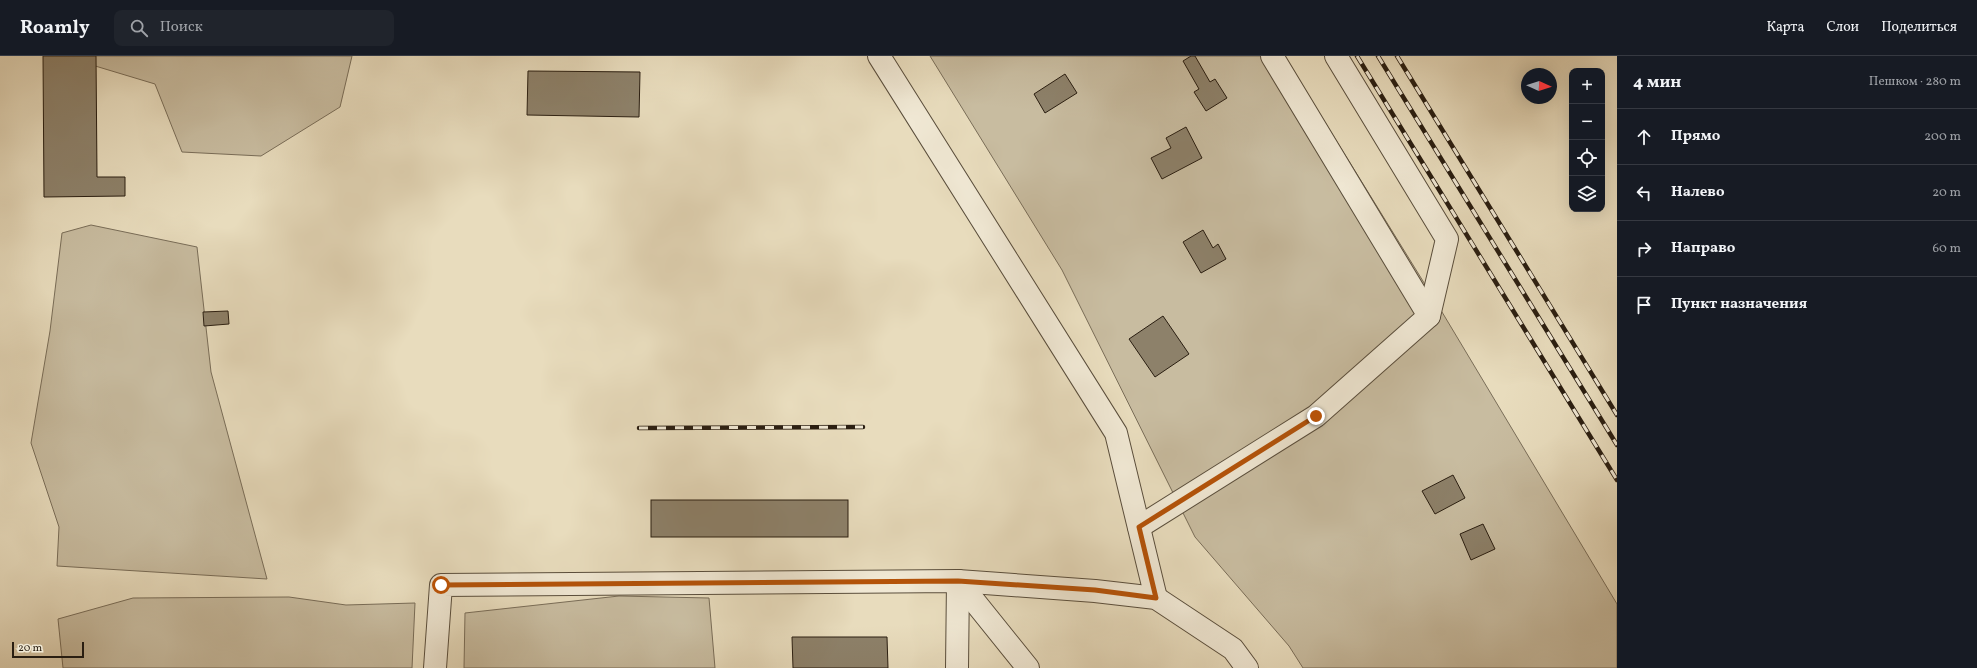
<!DOCTYPE html>
<html lang="ru">
<head>
<meta charset="utf-8">
<style>
  body { margin:0; font-family:Vollkorn,serif; background:#20242c; color:#f1f3f6 }
  .controls { position:absolute; right:12px; top:12px; display:grid; overflow:hidden; border-radius:8px; box-shadow:0 4px 16px #0002 }
  .controls button { width:36px; height:36px; display:grid; place-items:center; padding:0; border:0; border-bottom:1px solid #363941; background:#171b24; color:#f1f3f6; font:20px sans-serif }
  .compass { position:absolute; left:1521px; top:12px; width:36px; height:36px; border-radius:50%; background:#171b24; box-shadow:0 4px 16px #0002; rotate:93deg }
  .scale { position:absolute; left:12px; bottom:10px; width:72px; box-sizing:border-box; padding-left:4px; border:2px solid #2a1e11; border-top:0; font-size:11px; line-height:14px; white-space:nowrap; color:#2a1e11; -webkit-text-stroke:3px #f0e8d4; paint-order:stroke }
  .stop { position:absolute; width:12px; height:12px; margin:-9px; border:3px solid #b45309; border-radius:50%; background:#fff }
  .stop.end { background:#b45309; border-color:#fff; box-shadow:0 1px 4px #0008 }
  .list { margin:0; padding:0; list-style:none }
  h2 { display:flex; justify-content:space-between; align-items:center; height:52px; margin:0; padding:0 16px; font-size:17px }
  h2 small { font-size:13px; font-weight:400; color:#9ea1a6 }
  .list li { display:grid; grid-template-columns:26px 1fr auto; gap:12px; align-items:center; box-sizing:border-box; height:56px; padding:0 16px; border-top:1px solid #363941 }
  .list b { display:block; font-size:15px; white-space:nowrap }
  .list em { font-size:13px; font-style:normal; color:#9ea1a6 }
  .icon { flex:none; width:22px; height:22px; fill:none; stroke:currentColor; stroke-width:2; stroke-linecap:round; stroke-linejoin:round }
  .map { position:relative; flex:none; width:1617px; height:612px; overflow:hidden }
  header { display:flex; align-items:center; gap:24px; box-sizing:border-box; height:56px; padding:0 20px; background:#171b24; border-bottom:1px solid #363941 }
  header strong { font-size:19px }
  nav { display:flex; gap:22px; margin-inline-start:auto; font-size:14px }
  .search { width:280px; height:36px; background:#20242c; display:flex; align-items:center; gap:10px; box-sizing:border-box; padding:0 14px; border-radius:8px; color:#9ea1a6; font-size:15px }
  main { display:flex }
  aside { flex:1; background:#171b24 }
  .map>svg:first-child { display:block }
  .green { fill:#c8bca0; stroke:#796d58 }
  .building { fill:#8d816a; stroke:#2a1e11 }
  .lines { fill:none; stroke-linecap:round; stroke-linejoin:round }
  .minor-casing { stroke:#5a4e3c; stroke-width:24 }
  .minor { stroke:#f0e8d4; stroke-width:22 }
  .rail-casing { stroke:#2a1e11; stroke-width:4.5 }
  .rail { stroke:#f0e8d4; stroke-width:3; stroke-dasharray:9; stroke-linecap:butt }
  .route { stroke:#b45309; stroke-width:5 }
</style>
</head>
<body>
<header>
<strong>Roamly</strong>
<div class="search"><svg class="icon" aria-label="search" viewBox="0 0 24 24"><circle cx="10" cy="10" r="6"/><path d="M15 15l6 6"/></svg>Поиск</div>
<nav><a>Карта</a><a>Слои</a><a>Поделиться</a></nav>
</header>
<main>
<div class="map">
<svg width="1617" height="612" viewBox="0 0 1617 612">
  <rect width="100%" height="100%" fill="#e8dcbd"/>
  <filter id="stains"><feTurbulence type="fractalNoise" baseFrequency=".005" numOctaves="4"/><feColorMatrix values="0 0 0 0 .2 0 0 0 0 .09 0 0 0 0 .02 0 0 0 .5 -.17"/></filter>
  <radialGradient id="worn" r=".72"><stop offset=".6" stop-color="#630" stop-opacity="0"/><stop offset="1" stop-color="#630" stop-opacity=".3"/></radialGradient>
  <!-- green -->
  <g class="green">
    <polygon points="69,0 352,0 340,51 261,100 182,96 155,28 72,3"/>
    <polygon points="930,0 1284,0 1439,251 1617,548 1617,612 1303,612 1289,590 1195,481 1062,214"/>
    <polygon points="91,169 197,191 211,316 267,523 57,510 59,471 31,387 50,275 62,177"/>
    <polygon points="619,540 709,542 715,612 464,612 465,557"/>
    <polygon points="289,541 346,549 415,547 412,612 63,612 58,563 133,542"/>
  </g>
  <!-- building -->
  <g class="building">
    <polygon points="43,0 96,0 97,121 125,121 125,140 44,141"/>
    <polygon points="1191,0 1195,0 1210,26 1215,23 1227,42 1206,55 1194,36 1199,33 1183,5"/>
    <polygon points="528,15 640,16 639,61 527,59"/>
    <polygon points="1065,18 1077,37 1045,57 1034,38"/>
    <polygon points="1186,71 1202,102 1162,123 1151,102 1171,92 1166,82"/>
    <polygon points="1203,174 1213,192 1218,188 1226,203 1201,217 1183,186"/>
    <polygon points="228,255 229,268 204,270 203,256"/>
    <polygon points="1163,260 1189,298 1155,321 1129,283"/>
    <polygon points="1453,419 1465,442 1435,458 1422,435"/>
    <rect x="651" y="444" width="197" height="37"/>
    <polygon points="1483,468 1495,493 1471,504 1460,478"/>
    <polygon points="792,581 887,581 888,612 793,612"/>
  </g>
  <g class="lines">
    <!-- minor casing -->
    <g class="minor-casing">
      <g id="minor">
        <polyline points="879,0 1116,377 1156,542"/>
        <polyline points="1336,0 1447,183 1429,260"/>
        <polyline points="1139,471 1316,360 1429,260 1272,0"/>
        <polyline points="958,525 1028,612"/>
        <polyline points="435,612 441,529 958,525 1095,535 1156,542 1233,593 1247,612"/>
        <polyline points="957,612 958,525"/>
      </g>
    </g>
    <!-- minor -->
    <use href="#minor" class="minor"/>
    <!-- rail casing -->
    <g class="rail-casing">
      <g id="rail">
        <polyline points="1357,0 1617,424"/>
        <polyline points="1378,0 1617,389"/>
        <polyline points="1397,0 1617,359"/>
        <polyline points="639,372 863,371"/>
      </g>
    </g>
    <!-- rail -->
    <use href="#rail" class="rail"/>
  </g>
  <g class="lines">
    <!-- route -->
    <polyline class="route" points="441,529 958,525 1095,534 1156,542 1139,471 1316,360"/>
  </g>
  <rect width="100%" height="100%" filter="url(#stains)"/>
  <rect width="100%" height="100%" fill="url(#worn)"/>
</svg>
<div class="controls">
<button>+</button>
<button>−</button>
<button><svg class="icon" aria-label="locate" viewBox="0 0 24 24"><circle cx="12" cy="12" r="6"/><path d="M12 2v4M12 18v4M2 12h4M18 12h4"/></svg></button>
<button><svg class="icon" aria-label="layers" viewBox="0 0 24 24"><path d="M12 4l9 5-9 5-9-5zM3 14l9 5 9-5"/></svg></button>
</div>
<svg class="compass" viewBox="-18 -18 36 36"><path d="M0-13l5 13h-10z" fill="#e53935"/><path d="M0 13l5-13h-10z" fill="#9ea1a6"/></svg>
<div class="scale">20 m</div>
<div class="stop" style="left:441px;top:529px"></div>
<div class="stop end" style="left:1316px;top:360px"></div>
</div>
<aside>
<h2>4 мин<small>Пешком · 280 m</small></h2>
<ul class="list">
<li><svg class="icon" aria-label="ahead" viewBox="0 0 24 24"><path d="M12 20V5M6 11l6-6 6 6"/></svg><div><b>Прямо</b></div><em>200 m</em></li>
<li><svg class="icon" aria-label="left" viewBox="0 0 24 24"><path d="M17 20v-9H6M10 6l-5 5 5 5"/></svg><div><b>Налево</b></div><em>20 m</em></li>
<li><svg class="icon" aria-label="right" viewBox="0 0 24 24"><path d="M7 20v-9h11M14 6l5 5-5 5"/></svg><div><b>Направо</b></div><em>60 m</em></li>
<li><svg class="icon" aria-label="arrive" viewBox="0 0 24 24"><path d="M6 21V4h12l-3 4 3 4H6"/></svg><div><b>Пункт назначения</b></div></li>
</ul>
</aside>
</main>
</body>
</html>
